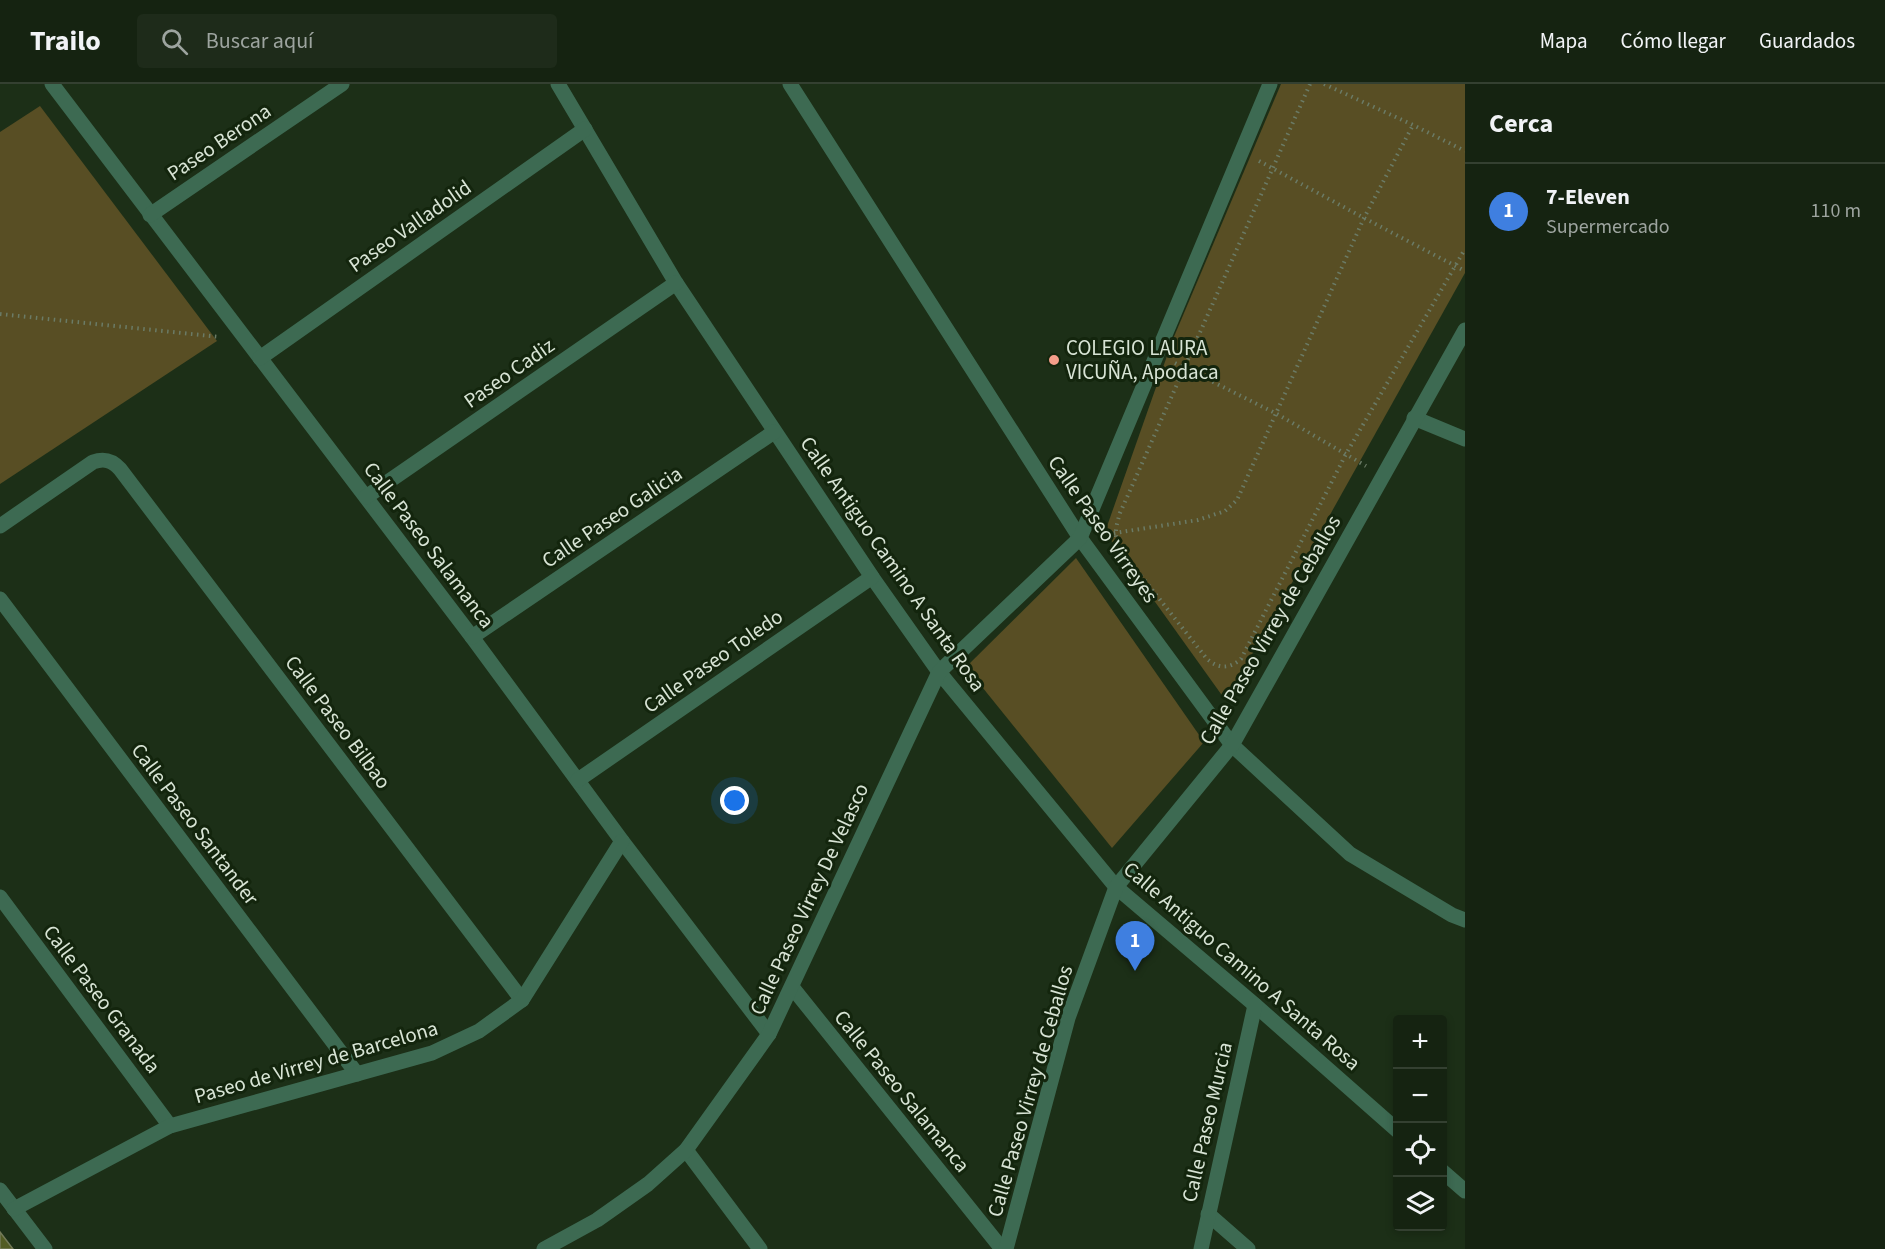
<!DOCTYPE html>
<html lang="es">
<head>
<meta charset="utf-8">
<style>
  body { margin:0; font-family:"Source Sans 3",sans-serif; background:#1e2b1a; color:#f1f3f6 }
  .controls { position:absolute; right:18px; bottom:18px; display:grid; overflow:hidden; border-radius:6px; box-shadow:0 3px 9px #0003 }
  .controls button { width:54px; height:54px; display:grid; place-items:center; padding:0; border:0; border-bottom:2px solid #344031; background:#152311; color:#f1f3f6; font:30px sans-serif }
  .you { position:absolute; left:735px; top:717px; width:21px; height:21px; margin:-15px; border:4px solid #fff; border-radius:50%; background:#1a73e8; box-shadow:0 0 0 9px #1a73e833 }
  .badge { display:grid; place-items:center; width:39px; height:39px; border-radius:50%; background:#f49e8a; color:#fff; font-size:20px; font-weight:700 }
  .pin { position:absolute; translate:-50% -50px; filter:drop-shadow(0 2px 3px #0008) }
  .pin::after { content:''; position:absolute; top:32px; width:21px; height:18px; background:inherit; clip-path:polygon(0 0,100% 0,50% 100%) }
  .list { margin:0; padding:0; list-style:none }
  h2 { display:flex; justify-content:space-between; align-items:center; height:78px; margin:0; padding:0 24px; font-size:26px }
  h2 small { font-size:20px; font-weight:400; color:#9da49f }
  .list li { display:grid; grid-template-columns:39px 1fr auto; gap:18px; align-items:center; box-sizing:border-box; height:96px; padding:0 24px; border-top:2px solid #344031 }
  .list b { display:block; font-size:22px; white-space:nowrap }
  .list p { margin:0; font-size:20px; white-space:nowrap; color:#9da49f }
  .list em { font-size:20px; font-style:normal; color:#9da49f }
  .icon { flex:none; width:33px; height:33px; fill:none; stroke:currentColor; stroke-width:2; stroke-linecap:round; stroke-linejoin:round }
  .map { position:relative; flex:none; width:1465px; height:1165px; overflow:hidden }
  header { display:flex; align-items:center; gap:36px; box-sizing:border-box; height:84px; padding:0 30px; background:#152311; border-bottom:2px solid #344031 }
  header strong { font-size:28px }
  nav { display:flex; gap:33px; margin-inline-start:auto; font-size:21px }
  .search { width:420px; height:54px; background:#1e2b1a; display:flex; align-items:center; gap:15px; box-sizing:border-box; padding:0 21px; border-radius:6px; color:#9da49f; font-size:22px }
  main { display:flex }
  aside { flex:1; background:#152311 }
  .map>svg:first-child { display:block }
  .green { fill:#584e24 }
  .building { fill:#525c23; stroke:#737a58; stroke-width:1.5 }
  .lines { fill:none; stroke-linecap:round; stroke-linejoin:round }
  .path { stroke:#6b7b66; stroke-width:4; stroke-dasharray:1.5 4.5; stroke-linecap:butt }
  .street { stroke:#3d6a52; stroke-width:15 }
  .poi-dot { fill:#f49e8a; stroke:#13250d; stroke-width:2 }
  .labels { text-anchor:middle; stroke-width:6; stroke-linejoin:round; paint-order:stroke }
  .street-label { font-size:21px; fill:#d8e4d5; stroke:#13250d }
  .poi-label { font-size:21px; fill:#d8e4d5; stroke:#13250d; text-anchor:start }
</style>
</head>
<body>
<header>
<strong>Trailo</strong>
<div class="search"><svg class="icon" aria-label="search" viewBox="0 0 24 24"><circle cx="10" cy="10" r="6"/><path d="M15 15l6 6"/></svg>Buscar aquí</div>
<nav><a>Mapa</a><a>Cómo llegar</a><a>Guardados</a></nav>
</header>
<main>
<div class="map">
<svg width="1465" height="1165" viewBox="0 0 1465 1165">
  <rect width="100%" height="100%" fill="#1c2f17"/>
  <!-- green -->
  <g class="green">
    <polygon points="1281,0 1465,0 1465,189 1226,617 1105,448 1173,255"/>
    <polygon points="40,22 217,257 0,400 0,48"/>
    <polygon points="1076,474 1204,658 1112,764 966,583"/>
  </g>
  <!-- building -->
  <polygon class="building" points="0,1148 13,1165 0,1165"/>
  <g class="lines">
    <!-- path -->
    <g class="path">
      <path d="M1310,0l-190,429c-5,17 -7,24 3,40l84,106c12,10 22,10 34,0l105,-205 119,-205"/>
      <polyline points="1324,0 1413,41 1465,67"/>
      <polyline points="1259,77 1364,134 1465,187"/>
      <polyline points="0,230 220,253"/>
      <polyline points="1175,279 1277,330 1366,382"/>
      <polyline points="1102,451 1198,436 1225,427 1237,416 1364,134 1413,41"/>
    </g>
    <!-- street -->
    <g class="street">
      <polyline points="52,0 472,553 622,757 769,950"/>
      <polyline points="558,0 676,199 872,493 939,588 1116,803 1255,921 1398,1047"/>
      <polyline points="790,0 1080,454 1232,661 1350,770 1452,831 1465,836"/>
      <polyline points="150,131 342,0"/>
      <polyline points="260,274 585,45"/>
      <polyline points="1414,334 1465,355"/>
      <polyline points="366,413 676,199"/>
      <path d="M0,442l93,-64c11,-4 19,-2 27,7l402,531"/>
      <polyline points="0,515 357,990"/>
      <polyline points="472,553 774,348"/>
      <polyline points="578,696 872,493"/>
      <polyline points="0,813 170,1042"/>
      <polyline points="792,903 1002,1165"/>
      <polyline points="686,1066 760,1165"/>
      <polyline points="1442,1087 1465,1107"/>
      <polyline points="0,1106 45,1165"/>
      <polyline points="14,1125 170,1042 432,969 479,947 522,916 622,757"/>
      <polyline points="1208,1130 1248,1165"/>
      <polyline points="544,1165 597,1136 648,1100 686,1066 769,950 939,588 1080,454 1270,0"/>
      <polyline points="1006,1165 1068,934 1116,803 1232,661 1465,246"/>
      <polyline points="1201,1165 1255,921"/>
    </g>
  </g>
  <!-- markers -->
  <circle class="poi-dot" cx="1054" cy="276" r="6"/>
  <g class="labels">
    <!-- street labels -->
    <g class="street-label">
      <text transform="translate(219 58) rotate(-34)" y="7">Paseo Berona</text>
      <text transform="translate(410 142) rotate(-35)" y="7">Paseo Valladolid</text>
      <text transform="translate(509 289) rotate(-35)" y="7">Paseo Cadiz</text>
      <text transform="translate(612 433) rotate(-34)" y="7">Calle Paseo Galicia</text>
      <text transform="translate(1103 445) rotate(55)" y="7">Calle Paseo Virreyes</text>
      <text transform="translate(429 461) rotate(53)" y="7">Calle Paseo Salamanca</text>
      <text transform="translate(893 480) rotate(55)" y="7">Calle Antiguo Camino A Santa Rosa</text>
      <text transform="translate(1270 546) rotate(-60)" y="7">Calle Paseo Virrey de Ceballos</text>
      <text transform="translate(713 577) rotate(-35)" y="7">Calle Paseo Toledo</text>
      <text transform="translate(338 638) rotate(53)" y="7">Calle Paseo Bilbao</text>
      <text transform="translate(195 740) rotate(53)" y="7">Calle Paseo Santander</text>
      <text transform="translate(809 815) rotate(-65)" y="7">Calle Paseo Virrey De Velasco</text>
      <text transform="translate(1242 882) rotate(41)" y="7">Calle Antiguo Camino A Santa Rosa</text>
      <text transform="translate(102 915) rotate(53)" y="7">Calle Paseo Granada</text>
      <text transform="translate(316 978) rotate(-16)" y="7">Paseo de Virrey de Barcelona</text>
      <text transform="translate(902 1007) rotate(51)" y="7">Calle Paseo Salamanca</text>
      <text transform="translate(1030 1007) rotate(-74)" y="7">Calle Paseo Virrey de Ceballos</text>
      <text transform="translate(1207 1038) rotate(-77)" y="7">Calle Paseo Murcia</text>
    </g>
    <!-- poi labels -->
    <g class="poi-label">
      <text x="1066" y="271">COLEGIO LAURA<tspan x="1066" dy="24">VICUÑA, Apodaca</tspan></text>
    </g>
  </g>
</svg>
<div class="controls">
<button>+</button>
<button>−</button>
<button><svg class="icon" aria-label="locate" viewBox="0 0 24 24"><circle cx="12" cy="12" r="6"/><path d="M12 2v4M12 18v4M2 12h4M18 12h4"/></svg></button>
<button><svg class="icon" aria-label="layers" viewBox="0 0 24 24"><path d="M12 4l9 5-9 5-9-5zM3 14l9 5 9-5"/></svg></button>
</div>
<div class="you"></div>
<div class="pin badge" style="left:1135px;top:887px;background:#3f7fe0">1</div>
</div>
<aside>
<h2>Cerca<small></small></h2>
<ul class="list">
<li><span class="badge" style="background:#3f7fe0">1</span><div><b>7-Eleven</b><p>Supermercado</p></div><em>110 m</em></li>
</ul>
</aside>
</main>
</body>
</html>
